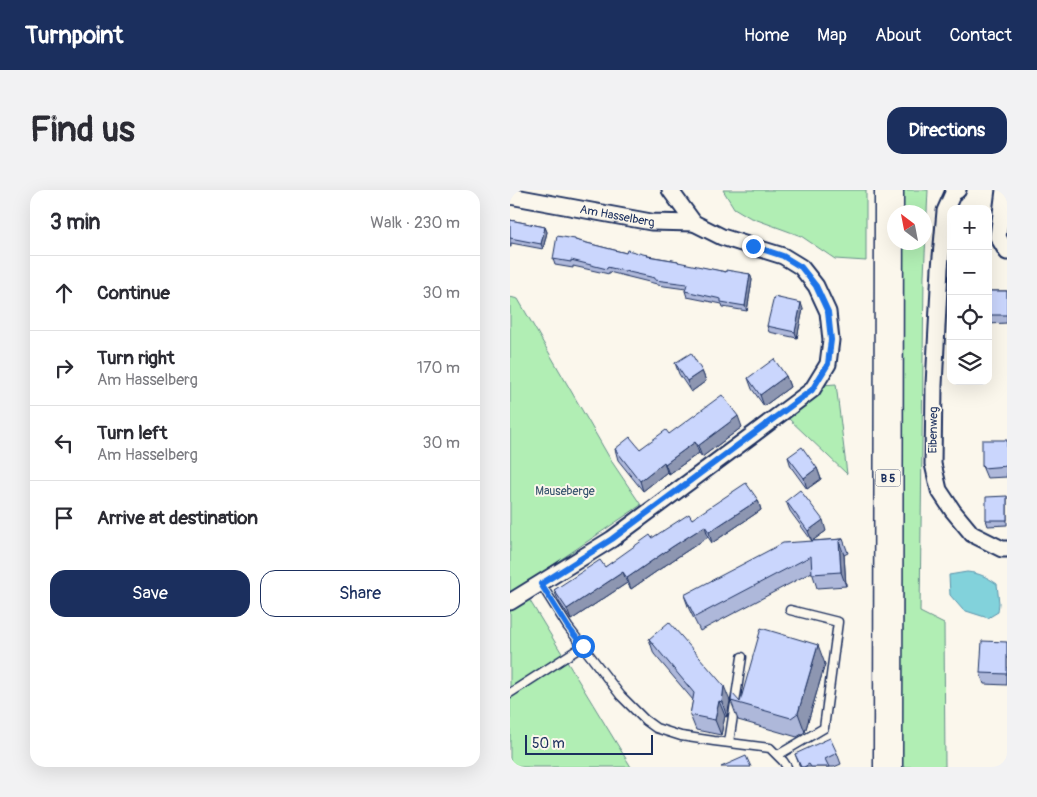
<!DOCTYPE html>
<html lang="en">
<head>
<meta charset="utf-8">
<style>
  body { margin:0; font-family:Pangolin,sans-serif; background:#f2f2f3; color:#2b2b33 }
  .controls { position:absolute; right:15px; top:15px; display:grid; overflow:hidden; border-radius:10px; box-shadow:0 5px 20px #0002 }
  .controls button { width:45px; height:45px; display:grid; place-items:center; padding:0; border:0; border-bottom:1px solid #e1e1e2; background:#fff; color:#2b2b33; font:25px sans-serif }
  .compass { position:absolute; left:377px; top:15px; width:45px; height:45px; border-radius:50%; background:#fff; box-shadow:0 5px 20px #0002; rotate:328deg }
  .scale { position:absolute; left:15px; bottom:12px; width:128px; box-sizing:border-box; padding-left:5px; border:2px solid #1b2f5e; border-top:0; font-size:14px; line-height:18px; white-space:nowrap; color:#1b2f5e; -webkit-text-stroke:4px #fbf7ec; paint-order:stroke }
  .stop { position:absolute; width:15px; height:15px; margin:-11px; border:4px solid #1a73e8; border-radius:50%; background:#fff }
  .stop.end { background:#1a73e8; border-color:#fff; box-shadow:0 1px 5px #0008 }
  .list { margin:0; padding:0; list-style:none }
  h2 { display:flex; justify-content:space-between; align-items:center; height:65px; margin:0; padding:0 20px; font-size:21px }
  h2 small { font-size:16px; font-weight:400; color:#7c7c81 }
  .list li { display:grid; grid-template-columns:32px 1fr auto; gap:15px; align-items:center; box-sizing:border-box; height:75px; padding:0 20px; border-top:1px solid #e1e1e2 }
  .list b { display:block; font-size:19px; white-space:nowrap }
  .list p { margin:0; font-size:16px; white-space:nowrap; color:#7c7c81 }
  .list em { font-size:16px; font-style:normal; color:#7c7c81 }
  .actions { display:flex; gap:10px; padding:15px 20px }
  .actions a { flex:1; padding:11px 0; border:1px solid #1b2f5e; border-radius:15px; text-align:center; font-size:18px; color:#1b2f5e }
  .actions .main { background:#1b2f5e; color:#fff }
  .icon { flex:none; width:28px; height:28px; fill:none; stroke:currentColor; stroke-width:2; stroke-linecap:round; stroke-linejoin:round }
  .map { position:relative; flex:none; width:497px; height:577px; overflow:hidden; border-radius:15px }
  header { display:flex; align-items:center; gap:30px; box-sizing:border-box; height:70px; padding:0 25px; background:#1b2f5e; color:#fff }
  header strong { font-size:24px }
  nav { display:flex; gap:28px; margin-inline-start:auto; font-size:18px }
  .intro { display:flex; align-items:center; justify-content:space-between; box-sizing:border-box; height:120px; padding:0 30px }
  h1 { margin:0; font-size:35px }
  .button { padding:12px 22px; border-radius:15px; background:#1b2f5e; color:#fff; font-size:18px; font-weight:700 }
  main { display:flex; gap:30px; padding:0 30px }
  aside { flex:1; background:#fff; border-radius:15px; box-shadow:0 5px 20px #0002 }
  .map>svg:first-child { display:block }
  .green { fill:#b1eeb4; stroke:#668e89 }
  .water { fill:#82d2db; stroke:#5991a9 }
  .lines { fill:none; stroke-linecap:round; stroke-linejoin:round }
  .lane-casing { stroke:#1b2f5e; stroke-width:11 }
  .street-casing { stroke:#1b2f5e; stroke-width:19 }
  .highway-casing { stroke:#1b2f5e; stroke-width:31 }
  .lane { stroke:#fbf7ec; stroke-width:8 }
  .street { stroke:#fbf7ec; stroke-width:15 }
  .highway { stroke:#fbf7ec; stroke-width:28 }
  .wall { fill:#aeb8da; stroke:#1b2f5e }
  .shaded-wall { fill:#8d96b1; stroke:#1b2f5e }
  .building { fill:#cad6fd; stroke:#1b2f5e }
  .route { stroke:#1a73e8; stroke-width:6 }
  .labels { text-anchor:middle; stroke-width:4; stroke-linejoin:round; paint-order:stroke }
  .shield { fill:#fbf7ec; stroke:#5e6b89; stroke-width:1 }
  .shield-label { font-size:11px; font-weight:bold; fill:#1b2f5e }
  .street-label { font-size:12px; fill:#1b2f5e; stroke:#fbf7ec }
  .park-label { font-size:12px; fill:#39556f; stroke:#fbf7ec }
</style>
</head>
<body>
<header>
<strong>Turnpoint</strong>
<nav><a>Home</a><a>Map</a><a>About</a><a>Contact</a></nav>
</header>
<div class="intro"><h1>Find us</h1><a class="button">Directions</a></div>
<main>
<aside>
<h2>3 min<small>Walk · 230 m</small></h2>
<ul class="list">
<li><svg class="icon" aria-label="ahead" viewBox="0 0 24 24"><path d="M12 20V5M6 11l6-6 6 6"/></svg><div><b>Continue</b></div><em>30 m</em></li>
<li><svg class="icon" aria-label="right" viewBox="0 0 24 24"><path d="M7 20v-9h11M14 6l5 5-5 5"/></svg><div><b>Turn right</b><p>Am Hasselberg</p></div><em>170 m</em></li>
<li><svg class="icon" aria-label="left" viewBox="0 0 24 24"><path d="M17 20v-9H6M10 6l-5 5 5 5"/></svg><div><b>Turn left</b><p>Am Hasselberg</p></div><em>30 m</em></li>
<li><svg class="icon" aria-label="arrive" viewBox="0 0 24 24"><path d="M6 21V4h12l-3 4 3 4H6"/></svg><div><b>Arrive at destination</b></div></li>
</ul>
<div class="actions"><a class="main">Save</a><a>Share</a></div>
</aside>
<div class="map">
<svg width="497" height="577" viewBox="0 0 497 577">
  <rect width="100%" height="100%" fill="#fbf7ec"/>
  <filter id="ink" filterUnits="userSpaceOnUse"><feTurbulence type="fractalNoise" baseFrequency=".02" numOctaves="2"/><feDisplacementMap in="SourceGraphic" scale="10" xChannelSelector="R" yChannelSelector="G"/><feConvolveMatrix kernelMatrix="1 2 1 2 8 2 1 2 1" color-interpolation-filters="sRGB"/></filter>
  <g filter="url(#ink)">
    <!-- green -->
    <g class="green">
      <polygon points="213,0 356,0 356,71 325,69 291,46 239,27 224,18"/>
      <polygon points="390,0 418,0 414,86 410,422 434,434 435,577 390,577 393,424 390,53 414,52 414,22 390,22"/>
      <polygon points="0,107 8,109 102,272 131,315 0,404"/>
      <polygon points="326,194 337,284 278,228 303,209 312,195"/>
      <polygon points="17,406 121,577 0,577 0,416"/>
    </g>
    <!-- water -->
    <path class="water" d="M457,382c12,1 20,5 30,12l2,19 -1,9 -10,6 -25,-8 -13,-15 -1,-20z"/>
    <g class="lines">
      <!-- lane casing -->
      <g class="lane-casing">
        <g id="lane">
          <polyline points="31,394 58,437 111,506 135,530 146,538 171,546 204,551 260,558 273,571 277,577"/>
          <polyline points="0,503 73,456"/>
          <polyline points="219,552 232,467"/>
          <polyline points="268,565 314,538 328,432 280,420"/>
        </g>
      </g>
      <!-- street casing -->
      <g class="street-casing">
        <g id="street">
          <polyline points="448,0 443,3 435,21 430,78 424,195 423,274 429,300 443,321 462,344 492,359 497,359"/>
          <polyline points="494,0 488,47 497,62"/>
          <path id="s1" d="M0,6l141,26 43,1"/>
          <polyline points="0,412 102,349 245,243 302,200 318,174 321,150 318,122 306,96 291,77 273,66 212,47 184,33 160,0"/>
        </g>
      </g>
      <!-- highway casing -->
      <g class="highway-casing">
        <polyline id="highway" points="378,577 379,0"/>
      </g>
      <!-- lane -->
      <use href="#lane" class="lane"/>
      <!-- street -->
      <use href="#street" class="street"/>
      <!-- highway -->
      <use href="#highway" class="highway"/>
    </g>
    <!-- wall -->
    <g class="wall">
      <polygon points="0,30 35,37 37,42 33,59 1,53 1,57 0,57"/>
      <polygon points="65,50 116,63 137,65 138,66 168,71 169,73 216,82 240,84 242,90 237,121 213,117 212,114 177,107 175,101 176,99 147,95 147,94 99,82 99,84 63,76 63,78 45,75 43,69"/>
      <polygon points="478,101 497,101 497,133 478,134"/>
      <polygon points="293,119 287,148 259,142 257,136"/>
      <polygon points="165,173 192,181 196,191 181,202 169,184"/>
      <polygon points="276,186 280,197 254,216 242,199 238,188"/>
      <polygon points="232,237 192,267 189,263 159,284 157,282 133,301 108,270 105,259 130,259 159,244"/>
      <polygon points="497,250 497,287 477,288 472,276"/>
      <polygon points="278,267 307,278 311,289 297,299 281,277"/>
      <polygon points="497,306 497,335 478,336 476,330"/>
      <polygon points="248,310 251,320 202,353 198,347 166,368 121,399 117,393 61,430 48,410 44,400 95,377 142,348 182,329"/>
      <polygon points="276,311 316,341 302,351 333,349 338,363 334,365 336,396 307,398 302,382 190,441 179,419 174,405 302,351 280,321"/>
      <polygon points="139,449 220,511 217,527 215,526 211,545 186,540 180,525 183,510 144,464"/>
      <polygon points="497,452 497,495 474,494 470,483"/>
      <polygon points="315,474 295,542 287,547 228,530 221,511 230,512"/>
      <polygon points="327,563 331,574 324,577 290,577 285,564"/>
    </g>
    <!-- shaded-wall -->
    <g class="shaded-wall">
      <polygon points="35,37 37,42 33,59 31,54"/>
      <polygon points="240,84 242,90 237,121 235,116"/>
      <polygon points="291,113 293,119 287,148 285,142"/>
      <polygon points="192,181 196,191 181,202 177,191"/>
      <polygon points="276,186 280,197 254,216 250,205"/>
      <polygon points="228,226 232,237 192,267 188,256"/>
      <polygon points="185,252 189,263 159,284 155,274"/>
      <polygon points="154,272 157,282 133,301 130,291"/>
      <polygon points="307,278 311,289 297,299 294,288"/>
      <polygon points="248,310 251,320 202,353 199,342"/>
      <polygon points="313,330 316,341 302,351 298,341"/>
      <polygon points="195,336 198,347 166,368 121,399 117,388 162,357"/>
      <polygon points="329,351 334,365 336,396 331,382"/>
      <polygon points="113,382 117,393 61,430 57,419"/>
      <polygon points="308,455 315,474 295,542 288,523"/>
      <polygon points="214,496 220,511 217,527 212,512"/>
      <polygon points="209,511 215,526 211,545 205,530"/>
    </g>
    <!-- building -->
    <g class="building">
      <polygon points="0,30 35,37 31,54 0,48"/>
      <polygon points="47,46 65,49 65,50 116,63 117,60 137,65 137,66 168,71 168,72 216,82 216,80 240,84 235,116 211,112 211,109 175,101 177,94 145,90 145,88 97,77 97,79 61,70 61,72 43,69"/>
      <rect x="478" y="101" width="19" height="24"/>
      <rect x="440" y="102" width="1" height="34"/>
      <polygon points="264,107 291,113 285,142 257,136"/>
      <polygon points="181,163 192,181 177,191 165,173"/>
      <polygon points="264,169 276,186 250,205 238,188"/>
      <polygon points="212,205 228,226 188,256 185,252 155,274 154,272 130,291 105,259 120,247 130,259 156,240 159,244"/>
      <polygon points="472,250 497,250 497,276 473,278 473,276 472,276"/>
      <polygon points="292,257 307,278 294,288 278,267"/>
      <polygon points="236,293 248,310 199,342 195,336 162,357 117,388 113,382 57,419 44,400 90,370 95,377 140,345 142,348 179,324 182,329"/>
      <polygon points="290,300 313,330 298,341 276,311"/>
      <polygon points="497,306 497,330 476,330 476,307"/>
      <polygon points="333,349 329,351 331,382 302,384 301,366 185,427 174,405 273,353"/>
      <polygon points="159,432 214,496 212,512 209,511 205,530 180,525 184,503 139,449"/>
      <polygon points="251,438 308,455 288,523 281,528 221,511 222,503 230,512"/>
      <polygon points="472,451 497,452 497,484 470,483"/>
      <polygon points="320,548 327,563 315,569 319,577 301,577 299,574 294,577 291,577 285,564"/>
      <polygon points="236,566 241,577 211,577"/>
    </g>
  </g>
  <g class="lines" filter="url(#ink)">
    <!-- route -->
    <polyline class="route" points="73,456 58,437 31,394 102,349 302,200 318,174 321,150 318,122 306,96 291,77 273,66 243,56"/>
  </g>
  <g class="labels">
    <!-- shield labels -->
    <rect class="shield" x="365.5" y="279.5" width="25" height="17" rx="4"/>
    <g class="shield-label">
      <text x="378" y="292">B 5</text>
    </g>
    <!-- street labels -->
    <g class="street-label">
      <text dy="4" stroke="none"><textPath href="#s1" startOffset="109">Am Hasselberg</textPath></text>
      <text transform="translate(423 240) rotate(-89)" y="4">Eibenweg</text>
    </g>
    <!-- park labels -->
    <g class="park-label">
      <text x="55" y="305">Mauseberge</text>
    </g>
  </g>
</svg>
<div class="controls">
<button>+</button>
<button>−</button>
<button><svg class="icon" aria-label="locate" viewBox="0 0 24 24"><circle cx="12" cy="12" r="6"/><path d="M12 2v4M12 18v4M2 12h4M18 12h4"/></svg></button>
<button><svg class="icon" aria-label="layers" viewBox="0 0 24 24"><path d="M12 4l9 5-9 5-9-5zM3 14l9 5 9-5"/></svg></button>
</div>
<svg class="compass" viewBox="-18 -18 36 36"><path d="M0-13l5 13h-10z" fill="#e53935"/><path d="M0 13l5-13h-10z" fill="#7c7c81"/></svg>
<div class="scale">50 m</div>
<div class="stop" style="left:73px;top:456px"></div>
<div class="stop end" style="left:243px;top:56px"></div>
</div>
</main>
</body>
</html>
